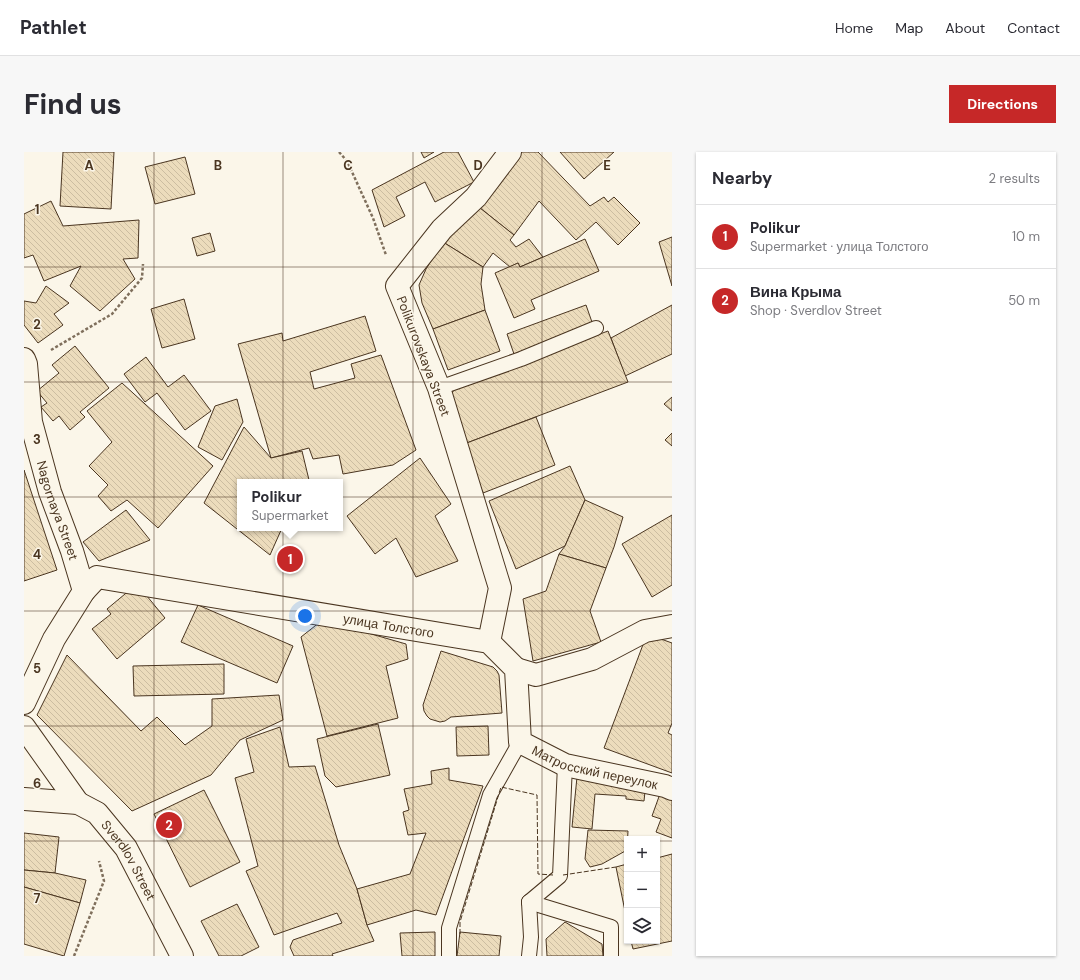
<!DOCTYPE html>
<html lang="en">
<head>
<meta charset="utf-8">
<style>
  body { margin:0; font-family:"DM Sans",sans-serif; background:#f7f7f7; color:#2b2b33 }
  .controls { position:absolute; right:12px; bottom:12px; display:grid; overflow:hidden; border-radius:0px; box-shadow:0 1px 3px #0004 }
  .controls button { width:36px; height:36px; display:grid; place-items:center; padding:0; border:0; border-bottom:1px solid #e1e1e2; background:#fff; color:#2b2b33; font:20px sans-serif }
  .you { position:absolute; left:281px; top:464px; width:14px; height:14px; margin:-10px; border:3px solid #fff; border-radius:50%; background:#1a73e8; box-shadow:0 0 0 6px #1a73e833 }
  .badge { display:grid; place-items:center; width:26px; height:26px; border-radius:50%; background:#c62828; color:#fff; font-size:13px; font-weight:700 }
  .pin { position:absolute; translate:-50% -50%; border:2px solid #fff; box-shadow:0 1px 4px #0006 }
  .popup { position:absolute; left:213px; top:327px; width:106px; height:52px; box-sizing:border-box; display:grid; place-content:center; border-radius:0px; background:#fff; filter:drop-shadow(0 1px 3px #0005); font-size:13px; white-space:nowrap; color:#7c7c81 }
  .popup b { font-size:15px; color:#2b2b33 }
  .popup::after { content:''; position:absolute; left:50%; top:100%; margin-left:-8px; border:8px solid transparent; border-top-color:#fff }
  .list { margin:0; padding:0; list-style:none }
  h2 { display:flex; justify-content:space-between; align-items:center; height:52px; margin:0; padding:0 16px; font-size:17px }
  h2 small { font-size:13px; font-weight:400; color:#7c7c81 }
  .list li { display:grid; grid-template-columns:26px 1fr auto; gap:12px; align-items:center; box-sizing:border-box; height:64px; padding:0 16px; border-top:1px solid #e1e1e2 }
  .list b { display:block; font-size:15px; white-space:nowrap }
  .list p { margin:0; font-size:13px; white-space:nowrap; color:#7c7c81 }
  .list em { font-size:13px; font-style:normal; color:#7c7c81 }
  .icon { flex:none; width:22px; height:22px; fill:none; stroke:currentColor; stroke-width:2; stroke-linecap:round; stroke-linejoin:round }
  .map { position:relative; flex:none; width:648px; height:804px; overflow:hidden; border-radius:0px }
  header { display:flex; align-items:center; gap:24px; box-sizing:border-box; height:56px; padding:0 20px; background:#fff; border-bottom:1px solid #e1e1e2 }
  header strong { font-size:19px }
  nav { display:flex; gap:22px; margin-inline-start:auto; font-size:14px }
  .intro { display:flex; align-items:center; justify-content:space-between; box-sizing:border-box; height:96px; padding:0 24px }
  h1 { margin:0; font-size:28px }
  .button { padding:10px 18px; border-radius:0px; background:#c62828; color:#fff; font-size:14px; font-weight:700 }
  main { display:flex; gap:24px; padding:0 24px }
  aside { flex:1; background:#fff; border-radius:0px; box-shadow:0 1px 3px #0004 }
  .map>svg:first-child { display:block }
  .building { fill:url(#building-back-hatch); stroke:#4a3520 }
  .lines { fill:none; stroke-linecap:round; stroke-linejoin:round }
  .lane-casing { stroke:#4a3520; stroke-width:16 }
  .street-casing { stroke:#4a3520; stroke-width:24 }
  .secondary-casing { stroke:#4a3520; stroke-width:24 }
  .path { stroke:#7f6f5c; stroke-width:2.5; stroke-dasharray:3 2; stroke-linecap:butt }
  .lane { stroke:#fbf6e9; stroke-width:14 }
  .street { stroke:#fbf6e9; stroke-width:22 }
  .secondary { stroke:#fbf6e9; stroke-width:22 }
  .fence { stroke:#4a3520; stroke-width:1; stroke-dasharray:5 2; stroke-linecap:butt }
  .grid { fill:none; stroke:#4a3520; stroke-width:1; stroke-opacity:0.55 }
  .labels { text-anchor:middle; stroke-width:3; stroke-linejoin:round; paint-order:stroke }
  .street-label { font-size:13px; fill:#4a3520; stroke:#fbf6e9 }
  .grid-label { font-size:13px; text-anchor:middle; font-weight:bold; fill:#4a3520; stroke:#fbf6e9; stroke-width:3; stroke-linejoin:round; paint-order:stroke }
</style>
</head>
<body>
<header>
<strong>Pathlet</strong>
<nav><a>Home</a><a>Map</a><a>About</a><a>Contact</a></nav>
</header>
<div class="intro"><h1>Find us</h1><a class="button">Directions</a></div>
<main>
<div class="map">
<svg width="648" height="804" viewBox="0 0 648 804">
  <defs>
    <pattern id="building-back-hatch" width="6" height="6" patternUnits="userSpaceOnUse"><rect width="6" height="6" fill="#ecdcbc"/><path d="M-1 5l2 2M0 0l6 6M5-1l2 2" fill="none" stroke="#ccbda1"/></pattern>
  </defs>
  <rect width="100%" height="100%" fill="#fbf6e9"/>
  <!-- building -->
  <g class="building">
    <polygon points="39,0 90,0 87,57 36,54"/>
    <polygon points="397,0 410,0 400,6"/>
    <polygon points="420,0 434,0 450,30 411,50 401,30 372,45 381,64 360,75 348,38"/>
    <polygon points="495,0 514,0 566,54 580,45 584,50 590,45 616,71 594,93 572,70 552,88 515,49 490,83 456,56"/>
    <polygon points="536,0 590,0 560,27"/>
    <polygon points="161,5 171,42 131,52 121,15"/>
    <polygon points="27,49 39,74 115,68 114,106 99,107 111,127 76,159 46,134 57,114 20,129 9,103 0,106 0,62"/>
    <polygon points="456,56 490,83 486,88 492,95 505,87 519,105 496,115 494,111 486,115 469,101 459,115 419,90"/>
    <polygon points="186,81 191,99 173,104 168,86"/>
    <polygon points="648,85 648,134 635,90"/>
    <polygon points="561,87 575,119 507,148 511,157 490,166 471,121 494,111 496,115"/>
    <polygon points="419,90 459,115 457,132 461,158 409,177 398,151 395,133 402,117"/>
    <polygon points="22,134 45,151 30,162 39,173 14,191 0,173 0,149 12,151"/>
    <polygon points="160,147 171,187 138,196 127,157"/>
    <polygon points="562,153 569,173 490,202 483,182"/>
    <polygon points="648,153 648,202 601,224 587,186"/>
    <polygon points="461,158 476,199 424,218 409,177"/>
    <polygon points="341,164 352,199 286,220 290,237 331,226 327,212 357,203 392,298 369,313 319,322 315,303 289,307 285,296 247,306 214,192 258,181 259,189"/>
    <polygon points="584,179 604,230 440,292 424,248 431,236"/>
    <polygon points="51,194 85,236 56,260 61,265 46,278 35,264 29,269 17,255 23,251 13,239 35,221 28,213"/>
    <polygon points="122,205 144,235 160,223 187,259 161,278 133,241 121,250 100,222"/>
    <polygon points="98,231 189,314 134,376 103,348 87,359 74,344 84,333 65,314 88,290 63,259"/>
    <polygon points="648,245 648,259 640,252"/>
    <polygon points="213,247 219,270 198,308 174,295 191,254"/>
    <polygon points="512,265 531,313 459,341 440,292"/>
    <polygon points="220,275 247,306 278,299 285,328 295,329 295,330 216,330 216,376 258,376 246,403 180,351"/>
    <polygon points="648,281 648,294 641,288"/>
    <polygon points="396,306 427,352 411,364 434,409 392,425 372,386 351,402 323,364"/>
    <polygon points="546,314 561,348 541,394 492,417 465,349"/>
    <polygon points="0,318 33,418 0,429"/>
    <polygon points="561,348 599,365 590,395 582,416 535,402 541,394"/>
    <polygon points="102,358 126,388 75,409 59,390"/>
    <polygon points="648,363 648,433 628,445 598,392"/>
    <polygon points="260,376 273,376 271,380"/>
    <polygon points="535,402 582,416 566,459 577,490 509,509 499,447 522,439"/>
    <polygon points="113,432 141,466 93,507 68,477 87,462 83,457"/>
    <polygon points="174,453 269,494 253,531 157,490"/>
    <polygon points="296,470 330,477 382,492 384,507 362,514 374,566 303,584 277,485"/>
    <polygon points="623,482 648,491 648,571 644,581 648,583 648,621 580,596"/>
    <polygon points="417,499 469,515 473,519 475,523 478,561 427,565 421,569 416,570 406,567 403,564 400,559 399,553"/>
    <polygon points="43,503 117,579 133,565 161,593 188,574 188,547 255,543 259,568 216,588 187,623 108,659 13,563"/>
    <polygon points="200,512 200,542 110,544 109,514"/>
    <polygon points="354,572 366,623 312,635 301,624 293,587"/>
    <polygon points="464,574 465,603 433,604 432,575"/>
    <polygon points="256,575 265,615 291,614 315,693 333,737 343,773 350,789 308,802 309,804 270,804 266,795 269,788 318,771 313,761 250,783 222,719 234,714 211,626 230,620 222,587"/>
    <polygon points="425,616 425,628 459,634 412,763 392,758 343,773 333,737 386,722 402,681 384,683 379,660 385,658 380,637 408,632 407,619"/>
    <polygon points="553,625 622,630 620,649 602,647 602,644 571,642 568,677 548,675"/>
    <polygon points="180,638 216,710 166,735 130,662"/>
    <polygon points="637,639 648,643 648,686 632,680 637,667 628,664"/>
    <polygon points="564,678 604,679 603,698 578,712 566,715 561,707"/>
    <polygon points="0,681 35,685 31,721 0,718"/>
    <polygon points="648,702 648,789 609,797 607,789 633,789 633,706"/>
    <polygon points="603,712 603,769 592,715"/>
    <polygon points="0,718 31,721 62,728 56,751 0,735"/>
    <polygon points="0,735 56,751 40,804 0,792"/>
    <polygon points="213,752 235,795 217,804 195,804 177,769"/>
    <polygon points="541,770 578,792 579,804 523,804 522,787"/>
    <polygon points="411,780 411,804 378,804 376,781"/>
    <polygon points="436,780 477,784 475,804 433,804"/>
  </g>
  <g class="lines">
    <!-- lane casing -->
    <g class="lane-casing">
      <g id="lane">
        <polyline points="415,236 497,207 572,176"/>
        <polyline points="505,750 536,724 541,613"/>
        <polyline points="505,750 587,775 587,804"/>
        <polyline points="425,804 425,776 466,643 496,590"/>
        <polyline points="505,804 507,785 505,750"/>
      </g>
    </g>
    <!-- street casing -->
    <g class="street-casing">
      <g id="street">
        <path id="s1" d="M0,207l2,5 5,58 19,70 22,59 12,40"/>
        <polyline points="465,490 476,436 415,236 373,134 418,77 452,45 486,0"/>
        <polyline points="492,517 512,523 568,507 621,479 648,474"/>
        <path id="s2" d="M0,551l30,-64 30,-48 13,-14 392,65 27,27 4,73 45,23 100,21 7,3"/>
        <polyline points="0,575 54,651"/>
      </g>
    </g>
    <!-- secondary casing -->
    <g class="secondary-casing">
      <g id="secondary">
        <path id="s3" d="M0,647l54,4 19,10 29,35 56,108"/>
      </g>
    </g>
    <!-- path -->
    <g class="path">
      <polyline points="315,0 323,9 349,66 362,103"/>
      <polyline points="27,198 88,162 118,126 119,112"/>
      <polyline points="50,804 80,729 75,709"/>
    </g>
    <!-- lane -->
    <use href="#lane" class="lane"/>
    <!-- street -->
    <use href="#street" class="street"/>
    <!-- secondary -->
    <use href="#secondary" class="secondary"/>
    <!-- fence -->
    <g class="fence">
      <polyline points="539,723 592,715"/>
      <polyline points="436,782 436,770 477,635 513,643 514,722 529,723"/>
    </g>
  </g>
  <!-- grid -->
  <path class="grid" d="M130,0v804M259,0v804M389,0v804M518,0v804M0,115h648M0,230h648M0,345h648M0,459h648M0,574h648M0,689h603M633,689h15"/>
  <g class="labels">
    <!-- street labels -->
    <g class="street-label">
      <text transform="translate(400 204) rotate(69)" y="5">Polikurovskaya Street</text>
      <text dy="5" stroke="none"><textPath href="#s1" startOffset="156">Nagornaya Street</textPath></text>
      <text dy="5" stroke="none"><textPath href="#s2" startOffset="442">улица Толстого</textPath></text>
      <text dy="5" stroke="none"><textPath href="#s2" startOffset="735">Матросский переулок</textPath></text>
      <text dy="5" stroke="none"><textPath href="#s3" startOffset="133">Sverdlov Street</textPath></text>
    </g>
  </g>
  <g class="grid-label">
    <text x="65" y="18">A</text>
    <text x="194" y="18">B</text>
    <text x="324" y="18">C</text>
    <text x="454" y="18">D</text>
    <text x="583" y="18">E</text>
    <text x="13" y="62">1</text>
    <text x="13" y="177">2</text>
    <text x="13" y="292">3</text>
    <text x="13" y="407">4</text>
    <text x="13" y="521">5</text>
    <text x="13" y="636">6</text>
    <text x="13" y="751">7</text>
  </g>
</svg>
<div class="controls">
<button>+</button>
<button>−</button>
<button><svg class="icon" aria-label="layers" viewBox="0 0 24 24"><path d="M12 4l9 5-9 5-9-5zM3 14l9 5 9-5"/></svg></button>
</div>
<div class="you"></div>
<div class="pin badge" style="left:266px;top:407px">1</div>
<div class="popup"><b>Polikur</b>Supermarket</div>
<div class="pin badge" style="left:145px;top:673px">2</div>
</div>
<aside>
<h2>Nearby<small>2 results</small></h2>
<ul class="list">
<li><span class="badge">1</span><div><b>Polikur</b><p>Supermarket · улица Толстого</p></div><em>10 m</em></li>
<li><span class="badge">2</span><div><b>Вина Крыма</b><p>Shop · Sverdlov Street</p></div><em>50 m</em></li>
</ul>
</aside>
</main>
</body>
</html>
